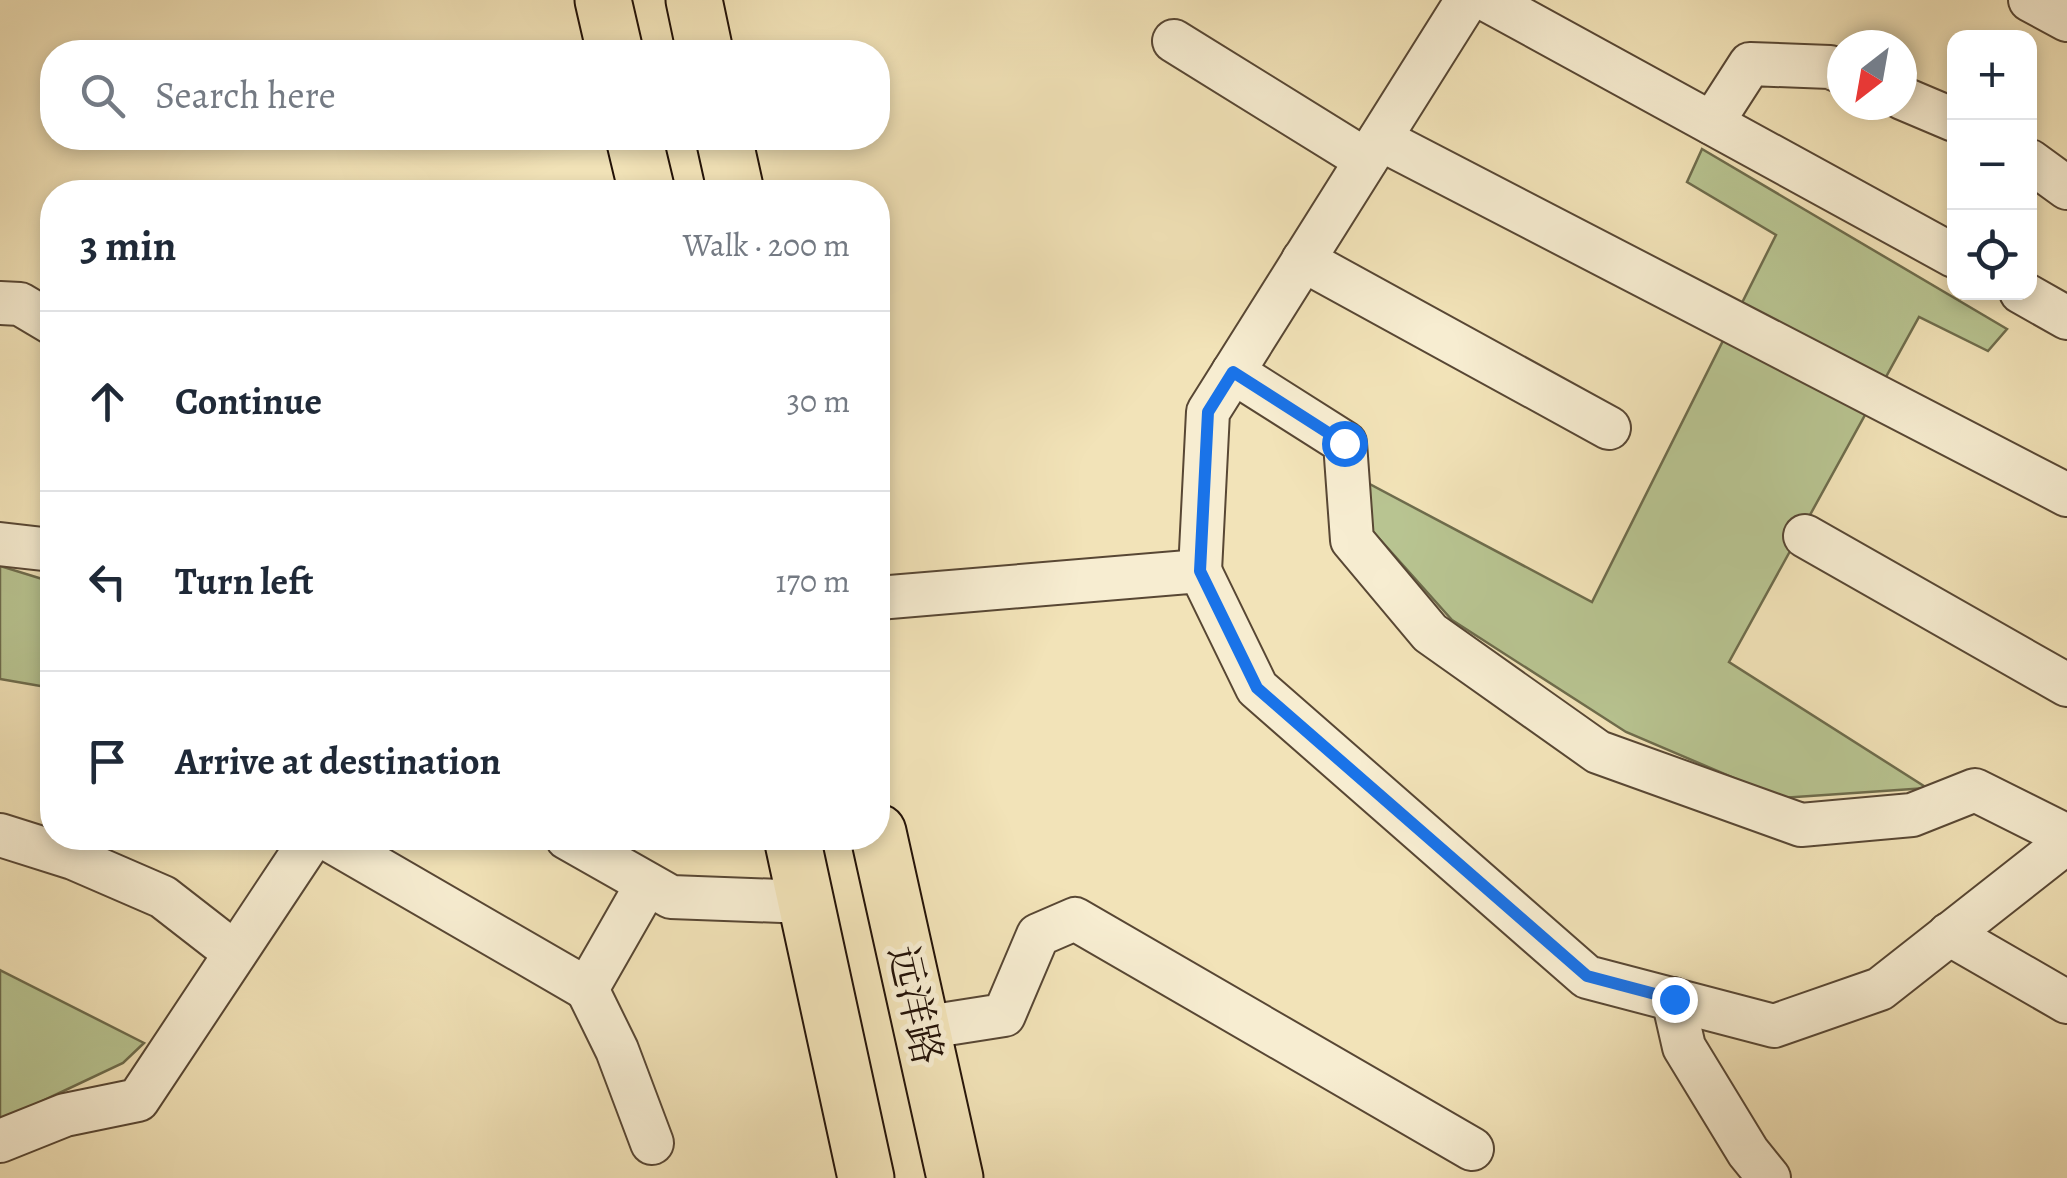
<!DOCTYPE html>
<html lang="en">
<head>
<meta charset="utf-8">
<style>
  body { margin:0; font-family:Alegreya,"Noto Serif SC",serif; background:#f2f2f3; color:#1f2937 }
  .controls { position:absolute; right:30px; top:30px; display:grid; overflow:hidden; border-radius:20px; box-shadow:0 5px 15px #0003 }
  .controls button { width:90px; height:90px; display:grid; place-items:center; padding:0; border:0; border-bottom:2px solid #e0e1e3; background:#fff; color:#1f2937; font:50px sans-serif }
  .compass { position:absolute; left:1827px; top:30px; width:90px; height:90px; border-radius:50%; background:#fff; box-shadow:0 5px 15px #0003; rotate:211deg }
  .stop { position:absolute; width:30px; height:30px; margin:-22px; border:8px solid #1a73e8; border-radius:50%; background:#fff }
  .stop.end { background:#1a73e8; border-color:#fff; box-shadow:0 2px 10px #0008 }
  .list { margin:0; padding:0; list-style:none }
  h2 { display:flex; justify-content:space-between; align-items:center; height:130px; margin:0; padding:0 40px; font-size:42px }
  h2 small { font-size:32px; font-weight:400; color:#747a83 }
  .list li { display:grid; grid-template-columns:65px 1fr auto; gap:30px; align-items:center; box-sizing:border-box; height:180px; padding:0 40px; border-top:2px solid #e0e1e3 }
  .list b { display:block; font-size:38px; white-space:nowrap }
  .list em { font-size:32px; font-style:normal; color:#747a83 }
  .icon { flex:none; width:55px; height:55px; fill:none; stroke:currentColor; stroke-width:2; stroke-linecap:round; stroke-linejoin:round }
  .map { position:relative; flex:none; width:2067px; height:1178px; overflow:hidden }
  .search { position:absolute; background:#fff; box-shadow:0 5px 15px #0003; left:40px; top:40px; width:850px; height:110px; display:flex; align-items:center; gap:25px; box-sizing:border-box; padding:0 35px; border-radius:40px; color:#747a83; font-size:38px }
  .panel { position:absolute; background:#fff; box-shadow:0 5px 15px #0003; left:40px; top:180px; width:850px; height:670px; border-radius:40px }
  .map>svg:first-child { display:block }
  .green { fill:#b8c491; stroke:#6e6c4c; stroke-width:2.5 }
  .lines { fill:none; stroke-linecap:round; stroke-linejoin:round }
  .minor-casing { stroke:#584734; stroke-width:46 }
  .highway-casing { stroke:#241308; stroke-width:59 }
  .minor { stroke:#f7edd1; stroke-width:42 }
  .highway { stroke:#f2e3b8; stroke-width:55 }
  .route { stroke:#1a73e8; stroke-width:12 }
  .labels { text-anchor:middle; stroke-width:10; stroke-linejoin:round; paint-order:stroke }
  .street-label { font-size:40px; fill:#241308; stroke:#f7edd1 }
</style>
</head>
<body>
<div class="map">
<svg width="2067" height="1178" viewBox="0 0 2067 1178">
  <rect width="100%" height="100%" fill="#f2e3b8"/>
  <filter id="stains"><feTurbulence type="fractalNoise" baseFrequency=".002" numOctaves="4"/><feColorMatrix values="0 0 0 0 .2 0 0 0 0 .09 0 0 0 0 .02 0 0 0 .5 -.17"/></filter>
  <radialGradient id="worn" r=".72"><stop offset=".6" stop-color="#630" stop-opacity="0"/><stop offset="1" stop-color="#630" stop-opacity=".3"/></radialGradient>
  <!-- green -->
  <g class="green">
    <polygon points="1702,149 2007,329 1988,351 1919,317 1729,662 1927,788 1781,798 1626,732 1452,620 1368,526 1362,480 1592,602 1776,235 1687,182"/>
    <polygon points="0,566 52,582 52,688 0,679"/>
    <polygon points="0,970 144,1043 123,1063 0,1121"/>
  </g>
  <g class="lines">
    <!-- minor casing -->
    <g class="minor-casing">
      <g id="minor">
        <polyline points="1487,0 1954,256"/>
        <polyline points="2030,0 2067,20"/>
        <polyline points="1174,41 1366,160"/>
        <polyline points="1902,98 1954,120"/>
        <polyline points="1712,123 1750,64 1830,67 1842,72"/>
        <polyline points="1380,139 2067,495"/>
        <polyline points="2030,161 2067,188"/>
        <polyline points="1303,260 1609,428"/>
        <polyline points="2021,292 2067,318"/>
        <polyline points="0,303 20,304 52,323"/>
        <polyline points="1233,372 1345,443 1352,540 1430,633 1598,752 1801,825 1912,815 1975,790 2067,836"/>
        <polyline points="1805,536 2067,685"/>
        <polyline points="0,544 52,550"/>
        <polyline points="1200,571 1208,412 1467,0"/>
        <polyline points="878,598 1200,571 1257,688 1587,977 1774,1026 1880,989 2067,842"/>
        <polyline points="0,835 73,858 163,897 235,953"/>
        <polyline points="326,838 587,989 647,884"/>
        <polyline points="567,838 671,897 807,902"/>
        <polyline points="1949,934 2067,1002"/>
        <polyline points="587,989 617,1050 652,1143"/>
        <polyline points="1673,999 1684,1047 1748,1152 1769,1178"/>
        <polyline points="921,1028 1004,1015 1038,935 1075,919 1472,1149"/>
        <polyline points="0,1141 65,1115 138,1100 312,838"/>
      </g>
    </g>
    <!-- highway casing -->
    <g class="highway-casing">
      <g id="highway">
        <polyline points="603,0 615,52"/>
        <polyline points="694,0 705,52"/>
        <polyline points="634,138 647,192"/>
        <polyline points="724,138 736,192"/>
        <polyline points="878,832 955,1178"/>
        <polyline points="792,838 866,1178"/>
      </g>
    </g>
    <!-- minor -->
    <use href="#minor" class="minor"/>
    <!-- highway -->
    <use href="#highway" class="highway"/>
  </g>
  <g class="lines">
    <!-- route -->
    <polyline class="route" points="1344,443 1233,372 1208,412 1200,571 1257,688 1587,976 1674,999"/>
  </g>
  <g class="labels">
    <!-- street labels -->
    <g class="street-label">
      <text transform="translate(916 1005) rotate(77)" y="14">远洋路</text>
    </g>
  </g>
  <rect width="100%" height="100%" filter="url(#stains)"/>
  <rect width="100%" height="100%" fill="url(#worn)"/>
</svg>
<div class="controls">
<button>+</button>
<button>−</button>
<button><svg class="icon" aria-label="locate" viewBox="0 0 24 24"><circle cx="12" cy="12" r="6"/><path d="M12 2v4M12 18v4M2 12h4M18 12h4"/></svg></button>
</div>
<svg class="compass" viewBox="-18 -18 36 36"><path d="M0-13l5 13h-10z" fill="#e53935"/><path d="M0 13l5-13h-10z" fill="#747a83"/></svg>
<div class="stop" style="left:1344px;top:443px"></div>
<div class="stop end" style="left:1674px;top:999px"></div>
<div class="search"><svg class="icon" aria-label="search" viewBox="0 0 24 24"><circle cx="10" cy="10" r="6"/><path d="M15 15l6 6"/></svg>Search here</div>
<section class="panel">
<h2>3 min<small>Walk · 200 m</small></h2>
<ul class="list">
<li><svg class="icon" aria-label="ahead" viewBox="0 0 24 24"><path d="M12 20V5M6 11l6-6 6 6"/></svg><div><b>Continue</b></div><em>30 m</em></li>
<li><svg class="icon" aria-label="left" viewBox="0 0 24 24"><path d="M17 20v-9H6M10 6l-5 5 5 5"/></svg><div><b>Turn left</b></div><em>170 m</em></li>
<li><svg class="icon" aria-label="arrive" viewBox="0 0 24 24"><path d="M6 21V4h12l-3 4 3 4H6"/></svg><div><b>Arrive at destination</b></div></li>
</ul>
</section>
</div>
</body>
</html>
